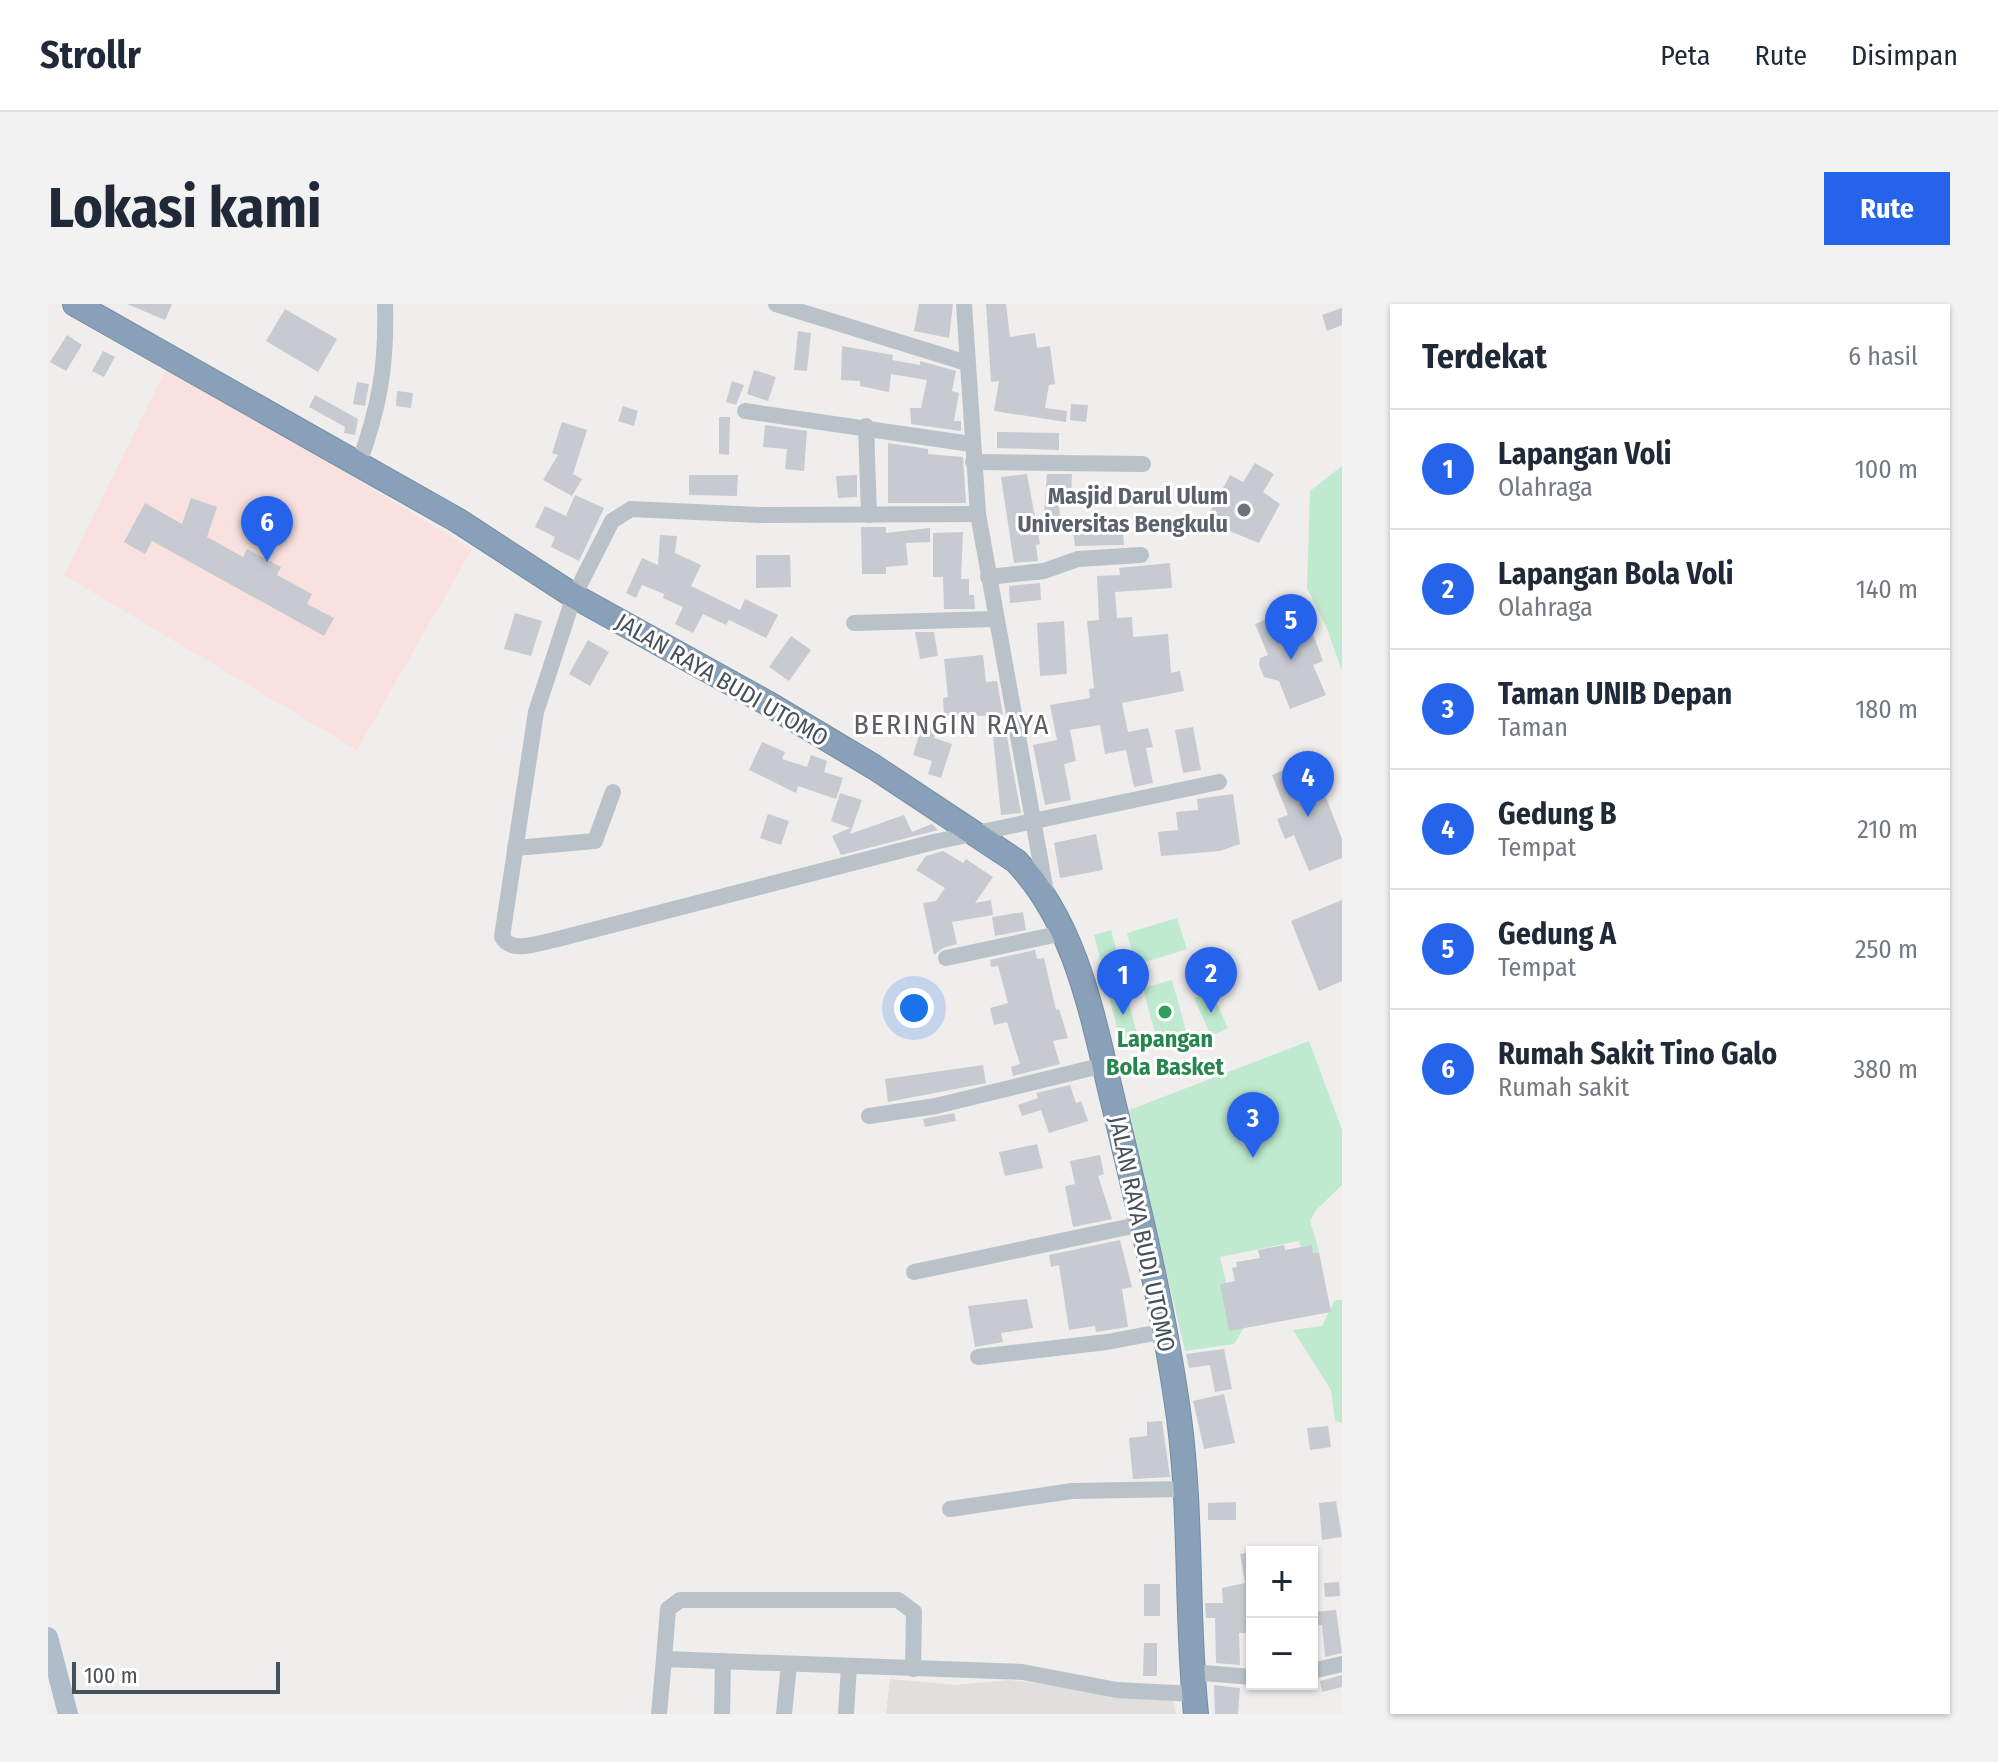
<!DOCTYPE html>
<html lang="id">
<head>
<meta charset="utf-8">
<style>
  body { margin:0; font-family:"Fira Sans Condensed",sans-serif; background:#f2f2f3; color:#1f2937 }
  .controls { position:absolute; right:24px; bottom:24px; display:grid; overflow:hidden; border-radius:0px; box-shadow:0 2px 6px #0004 }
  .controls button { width:72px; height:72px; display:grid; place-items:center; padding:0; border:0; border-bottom:2px solid #e0e1e3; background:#fff; color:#1f2937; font:40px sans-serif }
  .scale { position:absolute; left:24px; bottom:20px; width:208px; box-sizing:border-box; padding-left:8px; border:4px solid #475159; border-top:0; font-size:22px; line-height:28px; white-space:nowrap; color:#475159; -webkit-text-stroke:6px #fff; paint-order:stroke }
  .you { position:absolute; left:866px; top:704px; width:28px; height:28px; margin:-20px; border:6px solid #fff; border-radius:50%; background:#1a73e8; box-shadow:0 0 0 12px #1a73e833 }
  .badge { display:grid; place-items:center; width:52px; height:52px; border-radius:50%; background:#2563eb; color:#fff; font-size:26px; font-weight:700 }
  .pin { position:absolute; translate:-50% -66px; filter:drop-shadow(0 2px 4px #0008) }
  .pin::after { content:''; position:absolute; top:42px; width:28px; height:24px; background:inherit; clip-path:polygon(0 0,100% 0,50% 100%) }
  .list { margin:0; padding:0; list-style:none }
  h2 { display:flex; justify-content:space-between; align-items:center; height:104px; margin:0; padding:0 32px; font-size:34px }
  h2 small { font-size:26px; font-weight:400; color:#747a83 }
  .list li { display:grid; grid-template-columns:52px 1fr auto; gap:24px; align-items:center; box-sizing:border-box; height:120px; padding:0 32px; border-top:2px solid #e0e1e3 }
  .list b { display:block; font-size:30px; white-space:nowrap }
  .list p { margin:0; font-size:26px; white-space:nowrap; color:#747a83 }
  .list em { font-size:26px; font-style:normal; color:#747a83 }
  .map { position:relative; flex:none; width:1294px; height:1410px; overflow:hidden; border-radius:0px }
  header { display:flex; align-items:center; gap:48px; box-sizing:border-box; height:112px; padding:0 40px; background:#fff; border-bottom:2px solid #e0e1e3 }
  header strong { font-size:38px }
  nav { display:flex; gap:44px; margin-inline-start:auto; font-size:28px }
  .intro { display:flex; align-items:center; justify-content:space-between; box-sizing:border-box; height:192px; padding:0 48px }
  h1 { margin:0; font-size:56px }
  .button { padding:20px 36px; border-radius:0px; background:#2563eb; color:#fff; font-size:28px; font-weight:700 }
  main { display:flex; gap:48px; padding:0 48px }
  aside { flex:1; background:#fff; border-radius:0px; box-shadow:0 2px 6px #0004 }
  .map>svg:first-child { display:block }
  .education { fill:#e1dede }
  .medical { fill:#f8e1df }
  .green { fill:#bfeacf }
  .building { fill:#c7cad0 }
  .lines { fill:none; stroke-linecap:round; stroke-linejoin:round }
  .highway-casing { stroke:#748ca4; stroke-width:26 }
  .minor { stroke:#bac2c9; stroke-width:16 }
  .major { stroke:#afbdca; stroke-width:20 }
  .highway { stroke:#89a1b8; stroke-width:24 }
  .worship-dot { fill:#6b7280; stroke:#fff; stroke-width:3 }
  .leisure-dot { fill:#2e9e5b; stroke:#fff; stroke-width:3 }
  .labels { text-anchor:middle; stroke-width:6; stroke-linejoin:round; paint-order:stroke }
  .worship-label { font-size:24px; font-weight:bold; fill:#5b616d; stroke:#fff; text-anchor:end }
  .street-label { font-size:24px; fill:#475159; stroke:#fff }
  .leisure-label { font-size:24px; font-weight:bold; fill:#27864d; stroke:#fff }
  .quarter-label { font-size:28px; letter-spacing:2px; fill:#5b5e62; stroke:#fff }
</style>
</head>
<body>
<header>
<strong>Strollr</strong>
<nav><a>Peta</a><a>Rute</a><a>Disimpan</a></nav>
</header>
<div class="intro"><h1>Lokasi kami</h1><a class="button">Rute</a></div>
<main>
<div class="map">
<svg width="1294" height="1410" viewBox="0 0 1294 1410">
  <rect width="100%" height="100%" fill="#f0eded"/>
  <!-- education -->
  <polygon class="education" points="842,1375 907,1381 962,1376 1125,1397 1128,1410 838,1410"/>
  <!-- medical -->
  <polygon class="medical" points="120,61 424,245 309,446 16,271"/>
  <!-- green -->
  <g class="green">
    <polygon points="1294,162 1294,367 1278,322 1259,284 1262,187"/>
    <polygon points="1129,614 1139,645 1088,661 1079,629"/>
    <polygon points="1063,626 1074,668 1057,673 1046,631"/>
    <polygon points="1124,676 1139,731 1110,740 1095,684"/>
    <polygon points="1163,687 1180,724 1163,732 1146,694"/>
    <polygon points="1078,688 1089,730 1072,735 1061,693"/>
    <polygon points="1261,737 1294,826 1294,881 1268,906 1262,917 1271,947 1265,949 1263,942 1253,944 1251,937 1172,953 1178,979 1172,980 1196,1024 1186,1040 1137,1047 1081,806"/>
    <polygon points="1287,996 1294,996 1294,1119 1287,1117 1283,1086 1245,1026 1274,1022"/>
  </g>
  <!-- building -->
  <g class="building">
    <polygon points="79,0 124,0 117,16"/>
    <polygon points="871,0 905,0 901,34 866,27"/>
    <polygon points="938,0 958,0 962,33 987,29 989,44 1002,42 1007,80 1001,81 997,104 1019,107 1018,118 946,107 951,77 943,78"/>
    <polygon points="1294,4 1294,21 1279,27 1274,11"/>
    <polygon points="237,5 289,35 270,68 218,37"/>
    <polygon points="750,27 763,29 759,67 746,66"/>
    <polygon points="19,31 34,41 18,67 2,58"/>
    <polygon points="794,42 845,51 844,56 872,61 872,57 908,67 904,87 911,89 906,117 913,117 913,127 863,120 862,104 873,104 879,76 843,70 841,88 812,82 812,77 793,76"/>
    <polygon points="55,47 67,53 56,73 44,67"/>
    <polygon points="706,66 728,73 720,97 699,90"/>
    <polygon points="684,77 696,81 688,101 678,98"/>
    <polygon points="309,78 321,80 317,102 305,100"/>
    <polygon points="349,87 365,89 363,104 348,102"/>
    <polygon points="267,91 310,115 307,131 296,129 297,123 261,103"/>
    <polygon points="1023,100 1040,101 1038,118 1022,116"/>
    <polygon points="575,102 590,107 586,122 570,117"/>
    <polygon points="671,113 682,113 681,151 671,150"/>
    <polygon points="514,118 539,126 525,170 534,175 524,192 495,176 510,151 504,149"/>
    <polygon points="717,121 759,127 756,167 737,165 739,145 715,143"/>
    <polygon points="949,128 1011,129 1011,146 949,144"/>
    <polygon points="840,139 880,145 880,150 915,153 918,199 840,199"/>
    <polygon points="1207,159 1226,170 1215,188 1232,200 1211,239 1174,224 1176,221 1160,212 1182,171 1195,178"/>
    <polygon points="979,170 992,240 988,241 990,257 966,259 953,173"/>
    <polygon points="999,170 1024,170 1023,192 1011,192 1012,220 995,223"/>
    <polygon points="641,171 690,171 689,192 641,191"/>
    <polygon points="809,171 809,193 790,194 788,172"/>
    <polygon points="527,191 556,204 531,257 503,243 507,233 487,223 497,202 518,212"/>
    <polygon points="143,194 169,203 159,233 195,253 199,245 233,263 229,271 264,290 259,300 286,314 276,332 104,237 97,250 76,238 97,199 134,220"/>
    <polygon points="813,223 838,223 838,229 882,224 882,238 858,239 860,261 838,263 838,270 814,270"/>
    <polygon points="1041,224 1041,228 1075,226 1076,241 1027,242 1025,226"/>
    <polygon points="915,228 913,275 921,275 921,291 926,291 927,305 896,305 895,273 885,273 885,229"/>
    <polygon points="612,231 629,232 627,249 653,261 643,282 692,306 697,295 730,311 718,334 681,316 678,321 655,310 645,329 627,320 635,303 615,294 616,290 594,281 588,294 578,289 594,254 610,261"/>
    <polygon points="708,251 742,251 743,283 708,284"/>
    <polygon points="1122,259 1124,284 1067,288 1069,314 1084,313 1085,333 1120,330 1123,369 1132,367 1136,387 1074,399 1080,428 1100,424 1105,443 1098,444 1105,479 1086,483 1078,446 1057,450 1052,421 1022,426 1028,457 1016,460 1023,496 997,501 985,441 1009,436 1002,401 1042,394 1041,385 1046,384 1039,317 1051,316 1049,272 1072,271 1071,264"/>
    <polygon points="992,279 993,296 962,299 961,282"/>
    <polygon points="1242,306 1254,335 1265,330 1275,357 1265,361 1278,391 1242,405 1231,377 1216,373 1211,361 1212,354 1220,351 1207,320"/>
    <polygon points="467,309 494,317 483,352 456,345"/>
    <polygon points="1016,317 1019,370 992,372 989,319"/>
    <polygon points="867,328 886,328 890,352 872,355"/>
    <polygon points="743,332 763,346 741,377 721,363"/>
    <polygon points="540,336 561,348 542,382 521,370"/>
    <polygon points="935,351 938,378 949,377 955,411 896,413 895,394 900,393 896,355"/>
    <polygon points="875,418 890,422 886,434 904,440 893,474 880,470 884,457 865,451"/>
    <polygon points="1145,423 1153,466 1135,469 1127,426"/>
    <polygon points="945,433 959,433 973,509 953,511"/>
    <polygon points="714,438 737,448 734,455 759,463 763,451 779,457 776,468 795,474 788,495 750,482 748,489 701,466"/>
    <polygon points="1263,455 1294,535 1294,554 1261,567 1246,531 1237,535 1229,515 1240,511 1224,471"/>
    <polygon points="792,489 814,496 802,530 856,511 864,528 884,520 890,526 793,551 784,532 802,524 783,517"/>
    <polygon points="1185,490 1192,540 1172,547 1113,552 1110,528 1130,526 1128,508 1150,506 1149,495"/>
    <polygon points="720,510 741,517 733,541 712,534"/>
    <polygon points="1048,530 1055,566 1012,574 1006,539"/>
    <polygon points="895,547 915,559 918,555 945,573 927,599 943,596 945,611 904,618 909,640 895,644 886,651 875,599 888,597 897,584 868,566 878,552"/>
    <polygon points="1294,596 1294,677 1271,687 1243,617"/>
    <polygon points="975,608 978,626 947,632 944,613"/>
    <polygon points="987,646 989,655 996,654 1008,706 1011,705 1020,734 1005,737 1012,760 965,772 963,763 972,760 959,718 946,721 942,704 960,699 950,662 943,663 942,656"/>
    <polygon points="935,761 938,779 840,798 837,775"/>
    <polygon points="1022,781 1028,799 1033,797 1040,817 1001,829 993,806 974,812 970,801 990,794 988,789"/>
    <polygon points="906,809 908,817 877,823 875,815"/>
    <polygon points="989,840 995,864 957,872 951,848"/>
    <polygon points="1052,851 1056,870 1050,872 1064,915 1025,923 1017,882 1027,880 1022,857"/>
    <polygon points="1072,936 1084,983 1074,985 1080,1023 1048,1028 1047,1022 1021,1026 1011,961 1003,963 1001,951"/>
    <polygon points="1236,941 1237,946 1264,941 1265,949 1271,948 1283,1008 1181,1027 1172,980 1187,977 1184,964 1189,963 1188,958 1212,954 1210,946"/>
    <polygon points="979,995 985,1024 953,1029 955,1038 927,1043 920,1002"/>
    <polygon points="1176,1045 1184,1085 1167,1088 1162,1061 1141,1064 1138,1050"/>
    <polygon points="1176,1090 1187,1139 1156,1145 1145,1097"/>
    <polygon points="1114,1117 1122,1173 1085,1175 1081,1134 1099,1132 1099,1118"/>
    <polygon points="1280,1122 1283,1143 1262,1146 1259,1124"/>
    <polygon points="1288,1197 1294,1233 1274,1236 1271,1199"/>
    <polygon points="1188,1198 1188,1216 1160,1216 1160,1199"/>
    <polygon points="1204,1248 1204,1329 1191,1329 1192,1361 1168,1359 1167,1314 1158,1314 1157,1299 1175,1299 1174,1284 1197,1279 1192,1250"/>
    <polygon points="1291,1278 1292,1292 1277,1293 1276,1279"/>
    <rect x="1096" y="1280" width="16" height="32"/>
    <polygon points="1288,1306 1294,1349 1277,1353 1274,1321 1264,1322 1264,1308"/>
    <polygon points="1096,1339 1109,1339 1109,1372 1095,1372"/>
    <polygon points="1294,1371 1294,1383 1274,1388 1272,1377"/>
    <polygon points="1166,1381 1192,1384 1190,1410 1167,1410"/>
  </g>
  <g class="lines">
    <!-- highway casing -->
    <g class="highway-casing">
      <path id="highway" d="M27,0l382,216 117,76 193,107 107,64 142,94c59,61 76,152 95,232 26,108 53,215 68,325 13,98 7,198 17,296"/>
    </g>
    <!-- minor -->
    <g class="minor">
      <polyline points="728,0 919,59"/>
      <polyline points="916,0 930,210 998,588"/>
      <polyline points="697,107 923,140"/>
      <polyline points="818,122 821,211"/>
      <polyline points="925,158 1095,160"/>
      <path d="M310,162c21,-57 29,-100 27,-162"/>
      <path d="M930,210l-219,1 -128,-6 -19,12 -38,75 -38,116 -34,225c10,17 36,6 52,3l380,-98 285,-60"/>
      <polyline points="940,273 996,267 1030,255 1093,251"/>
      <polyline points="806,319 947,315"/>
      <polyline points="467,544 547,537 565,488"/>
      <polyline points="898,654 1015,629"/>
      <polyline points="821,812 888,802 1056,761"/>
      <polyline points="866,968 1094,920"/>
      <polyline points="930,1053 1059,1038 1117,1027"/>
      <polyline points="902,1205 1024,1187 1135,1185"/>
      <polyline points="616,1355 620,1305 632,1296 850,1296 866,1308 865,1365"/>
      <polyline points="1264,1367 1294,1360"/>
      <polyline points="1144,1368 1204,1373"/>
      <polyline points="611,1410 616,1355 974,1368 1069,1386 1146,1390"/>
      <polyline points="674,1410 675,1357"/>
      <polyline points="736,1410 741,1360"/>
      <polyline points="798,1410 801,1362"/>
    </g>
    <!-- major -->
    <polyline class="major" points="0,1333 20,1410"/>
    <!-- highway -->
    <use href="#highway" class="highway"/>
  </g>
  <!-- markers -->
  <circle class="worship-dot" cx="1196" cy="206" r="8"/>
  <circle class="leisure-dot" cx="1117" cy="708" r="8"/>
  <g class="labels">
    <!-- worship labels -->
    <g class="worship-label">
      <text x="1180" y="200">Masjid Darul Ulum<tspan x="1180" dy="28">Universitas Bengkulu</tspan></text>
    </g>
    <!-- street labels -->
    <g class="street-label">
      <text transform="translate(674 376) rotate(30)" y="8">JALAN RAYA BUDI UTOMO</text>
      <text transform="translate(1094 930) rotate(78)" y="8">JALAN RAYA BUDI UTOMO</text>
    </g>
    <!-- leisure labels -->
    <g class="leisure-label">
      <text x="1117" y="743">Lapangan<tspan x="1117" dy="28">Bola Basket</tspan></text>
    </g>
    <!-- quarter labels -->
    <g class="quarter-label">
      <text x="904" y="430">BERINGIN RAYA</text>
    </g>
  </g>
</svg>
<div class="controls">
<button>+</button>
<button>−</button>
</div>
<div class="scale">100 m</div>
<div class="you"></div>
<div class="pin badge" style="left:1075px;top:711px">1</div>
<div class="pin badge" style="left:1163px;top:709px">2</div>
<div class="pin badge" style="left:1205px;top:854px">3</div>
<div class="pin badge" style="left:1260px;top:513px">4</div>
<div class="pin badge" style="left:1243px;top:356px">5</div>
<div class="pin badge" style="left:219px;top:258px">6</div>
</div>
<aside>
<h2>Terdekat<small>6 hasil</small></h2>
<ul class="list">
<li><span class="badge">1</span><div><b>Lapangan Voli</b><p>Olahraga</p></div><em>100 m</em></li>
<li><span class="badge">2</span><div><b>Lapangan Bola Voli</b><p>Olahraga</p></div><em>140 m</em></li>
<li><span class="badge">3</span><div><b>Taman UNIB Depan</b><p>Taman</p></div><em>180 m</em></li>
<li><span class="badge">4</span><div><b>Gedung B</b><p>Tempat</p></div><em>210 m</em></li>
<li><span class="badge">5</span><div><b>Gedung A</b><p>Tempat</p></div><em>250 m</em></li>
<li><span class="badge">6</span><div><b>Rumah Sakit Tino Galo</b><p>Rumah sakit</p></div><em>380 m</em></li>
</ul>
</aside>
</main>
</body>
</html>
